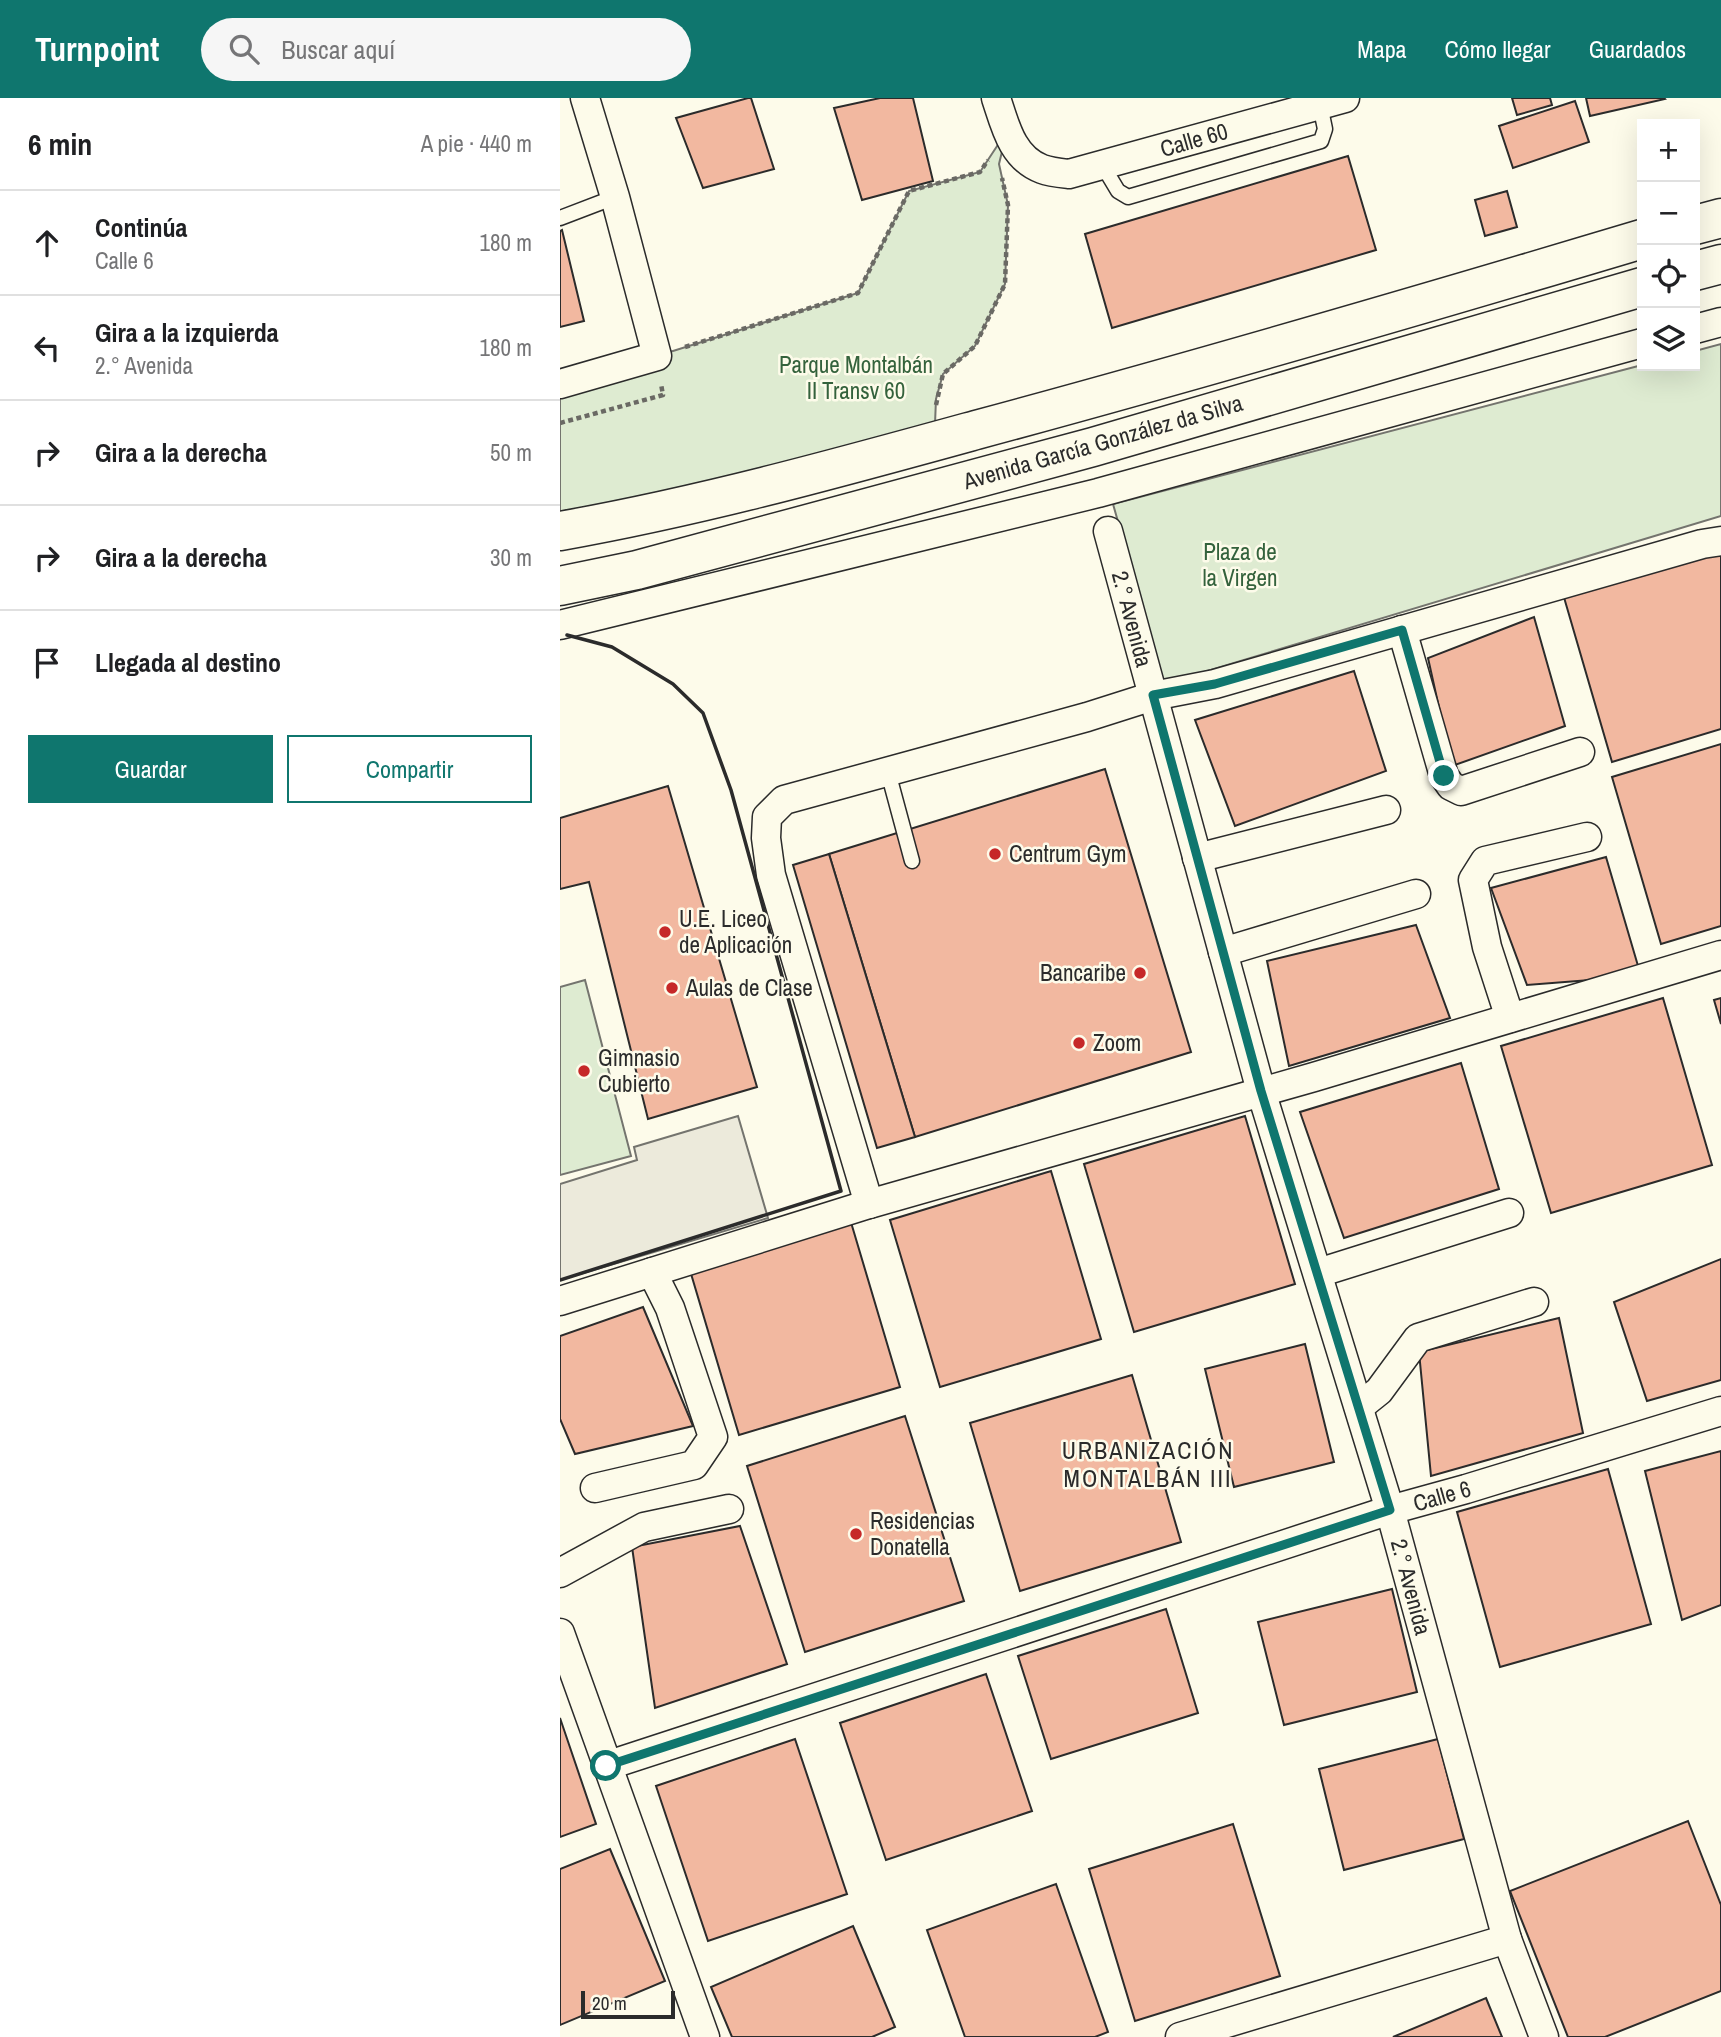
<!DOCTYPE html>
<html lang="es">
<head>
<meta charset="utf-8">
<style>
  body { margin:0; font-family:"Archivo Narrow",sans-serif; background:#f6f6f6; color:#202124 }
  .controls { position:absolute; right:21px; top:21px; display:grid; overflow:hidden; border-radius:0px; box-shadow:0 7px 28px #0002 }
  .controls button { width:63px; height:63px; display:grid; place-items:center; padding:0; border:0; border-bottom:2px solid #e0e0e0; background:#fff; color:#202124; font:35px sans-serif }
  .scale { position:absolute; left:21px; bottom:18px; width:94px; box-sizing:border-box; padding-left:7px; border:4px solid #2b2b2b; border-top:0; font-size:19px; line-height:24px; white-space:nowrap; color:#2b2b2b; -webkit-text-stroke:5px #fdfbea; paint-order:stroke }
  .stop { position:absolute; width:21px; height:21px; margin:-16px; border:5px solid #0f766e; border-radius:50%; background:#fff }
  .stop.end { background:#0f766e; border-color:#fff; box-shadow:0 2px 7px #0008 }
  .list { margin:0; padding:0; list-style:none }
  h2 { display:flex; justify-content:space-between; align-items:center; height:91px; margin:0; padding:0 28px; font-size:30px }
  h2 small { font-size:23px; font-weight:400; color:#757577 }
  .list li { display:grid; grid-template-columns:46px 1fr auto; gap:21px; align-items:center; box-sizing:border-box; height:105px; padding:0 28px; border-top:2px solid #e0e0e0 }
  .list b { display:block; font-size:26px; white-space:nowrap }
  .list p { margin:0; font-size:23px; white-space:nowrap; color:#757577 }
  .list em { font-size:23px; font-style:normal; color:#757577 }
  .actions { display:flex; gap:14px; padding:21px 28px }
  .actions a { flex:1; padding:16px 0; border:2px solid #0f766e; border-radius:0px; text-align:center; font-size:24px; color:#0f766e }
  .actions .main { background:#0f766e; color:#fff }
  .icon { flex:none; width:38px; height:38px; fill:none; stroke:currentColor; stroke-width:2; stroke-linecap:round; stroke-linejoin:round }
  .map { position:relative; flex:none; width:1161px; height:1939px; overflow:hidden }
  header { display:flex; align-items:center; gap:42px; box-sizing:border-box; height:98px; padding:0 35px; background:#0f766e; color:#fff }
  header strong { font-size:33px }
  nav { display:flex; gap:38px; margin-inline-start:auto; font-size:24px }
  .search { width:490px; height:63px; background:#f6f6f6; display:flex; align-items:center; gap:18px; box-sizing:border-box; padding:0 24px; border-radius:38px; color:#757577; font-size:26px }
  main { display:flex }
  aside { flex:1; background:#fff }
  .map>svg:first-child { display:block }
  .green { fill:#deebd1; stroke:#74746e; stroke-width:2 }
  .parking { fill:#eceadb; stroke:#74746e; stroke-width:2 }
  .building { fill:#f2b8a0; stroke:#2b2b2b; stroke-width:2 }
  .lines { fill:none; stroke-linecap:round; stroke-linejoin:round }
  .lane-casing { stroke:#2b2b2b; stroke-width:17 }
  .street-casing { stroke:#2b2b2b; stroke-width:31 }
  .secondary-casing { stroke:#2b2b2b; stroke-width:41 }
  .path { stroke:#6a6964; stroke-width:4.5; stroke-dasharray:5 3.5; stroke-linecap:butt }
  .lane { stroke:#fdfbea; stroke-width:14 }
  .street { stroke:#fdfbea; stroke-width:28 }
  .secondary { stroke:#fdfbea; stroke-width:38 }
  .wall { stroke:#2b2b2b; stroke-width:3.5 }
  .route { stroke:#0f766e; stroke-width:9 }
  .poi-dot { fill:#c62828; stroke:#fdfbea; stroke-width:2.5 }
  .labels { text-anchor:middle; stroke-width:5; stroke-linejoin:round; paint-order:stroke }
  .street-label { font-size:23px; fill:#2b2b2b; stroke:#fdfbea }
  .park-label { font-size:23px; fill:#34623c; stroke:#fdfbea }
  .poi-label { font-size:23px; fill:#2b2b2b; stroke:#fdfbea; text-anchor:start }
  .neighbourhood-label { font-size:24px; letter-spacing:2px; fill:#2b2b2b; stroke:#fdfbea }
</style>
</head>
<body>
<header>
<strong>Turnpoint</strong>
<div class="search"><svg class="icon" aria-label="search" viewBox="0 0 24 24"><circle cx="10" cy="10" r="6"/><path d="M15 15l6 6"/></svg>Buscar aquí</div>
<nav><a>Mapa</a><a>Cómo llegar</a><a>Guardados</a></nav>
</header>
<main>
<aside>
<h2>6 min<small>A pie · 440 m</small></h2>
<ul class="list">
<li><svg class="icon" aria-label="ahead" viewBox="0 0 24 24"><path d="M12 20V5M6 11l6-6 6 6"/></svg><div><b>Continúa</b><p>Calle 6</p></div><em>180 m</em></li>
<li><svg class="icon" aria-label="left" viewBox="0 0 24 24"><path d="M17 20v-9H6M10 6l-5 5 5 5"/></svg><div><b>Gira a la izquierda</b><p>2.° Avenida</p></div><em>180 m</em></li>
<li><svg class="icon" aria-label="right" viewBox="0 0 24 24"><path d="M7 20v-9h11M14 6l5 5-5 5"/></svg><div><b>Gira a la derecha</b></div><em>50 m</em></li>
<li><svg class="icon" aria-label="right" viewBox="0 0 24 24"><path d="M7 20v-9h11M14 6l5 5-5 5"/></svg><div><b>Gira a la derecha</b></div><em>30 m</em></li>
<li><svg class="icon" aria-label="arrive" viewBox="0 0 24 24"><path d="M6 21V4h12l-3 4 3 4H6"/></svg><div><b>Llegada al destino</b></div></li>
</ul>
<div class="actions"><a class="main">Guardar</a><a>Compartir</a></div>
</aside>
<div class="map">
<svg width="1161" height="1939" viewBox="0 0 1161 1939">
  <rect width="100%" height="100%" fill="#fdfbea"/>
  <!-- green -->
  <g class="green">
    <polygon points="447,33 439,66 448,107 445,186 415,248 383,276 376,301 375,326 0,433 0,286 97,258 298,195 349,93 420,74"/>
    <polygon points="1161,246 1161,418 604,586 553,406 1082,267 1135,268 1135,253"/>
    <polygon points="25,882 71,1058 0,1077 0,889"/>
  </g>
  <!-- parking -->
  <polygon class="parking" points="178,1018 208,1120 0,1182 0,1086 77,1062 74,1049"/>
  <!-- building -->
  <g class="building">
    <polygon points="188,0 191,0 214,71 143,90 116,20"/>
    <polygon points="320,0 353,0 373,83 302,102 274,10"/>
    <polygon points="952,0 990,0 992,7 957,17"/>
    <polygon points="1026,0 1104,0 1105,1 1030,18"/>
    <polygon points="1015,3 1029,44 953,70 939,28"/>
    <polygon points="788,58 816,152 552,230 525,136"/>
    <polygon points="947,93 957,129 925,138 915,102"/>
    <polygon points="2,132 24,223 0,229 0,133"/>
    <polygon points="1161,449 1161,631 1052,664 1003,496"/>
    <polygon points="974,519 1005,628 892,668 868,560"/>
    <polygon points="794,573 826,673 675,728 635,622"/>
    <polygon points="1161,646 1161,828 1101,846 1052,679"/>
    <polygon points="545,671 631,954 355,1039 269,756"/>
    <polygon points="108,688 197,989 88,1021 29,784 0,791 0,720"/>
    <polygon points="269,756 355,1039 317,1050 233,767"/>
    <polygon points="1046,759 1081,878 967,887 931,790"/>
    <polygon points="856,827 890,920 729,968 707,863"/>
    <polygon points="1103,900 1152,1067 991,1115 941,948"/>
    <polygon points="1161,900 1161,926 1154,902"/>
    <polygon points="901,965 939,1091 784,1140 740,1014"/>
    <polygon points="685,1018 735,1186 574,1234 524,1066"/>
    <polygon points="491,1073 541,1241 380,1289 330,1122"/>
    <polygon points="290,1121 340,1289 179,1337 129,1169"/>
    <polygon points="1161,1161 1161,1282 1087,1303 1054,1204"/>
    <polygon points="83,1209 133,1328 15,1356 0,1321 0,1238"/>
    <polygon points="999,1220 1023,1335 871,1378 859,1254"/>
    <polygon points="745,1246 774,1364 674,1389 645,1271"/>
    <polygon points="572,1277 621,1444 460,1493 410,1325"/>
    <polygon points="345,1318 404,1503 245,1554 187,1368"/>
    <polygon points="1161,1353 1161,1507 1122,1522 1085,1373"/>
    <polygon points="1048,1371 1091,1526 940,1569 897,1414"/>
    <polygon points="180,1428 227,1566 95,1610 72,1449"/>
    <polygon points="832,1491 857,1594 724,1627 698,1524"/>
    <polygon points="606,1511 638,1615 491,1661 458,1558"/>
    <polygon points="426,1576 472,1713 326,1762 280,1625"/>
    <polygon points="0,1620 36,1726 0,1739"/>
    <polygon points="235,1641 287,1796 148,1843 96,1688"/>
    <polygon points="878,1641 904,1741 784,1772 759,1671"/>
    <polygon points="1128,1723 1161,1807 1161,1893 1045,1939 1008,1939 950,1793"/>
    <polygon points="673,1726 720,1878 575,1923 529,1771"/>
    <polygon points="50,1751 105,1883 0,1927 0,1771"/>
    <polygon points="496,1786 548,1934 535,1939 405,1939 367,1832"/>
    <polygon points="293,1828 335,1929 312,1939 172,1939 151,1889"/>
    <polygon points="926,1900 942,1939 833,1939"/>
  </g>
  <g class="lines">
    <!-- lane casing -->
    <g class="lane-casing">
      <g id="lane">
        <polyline points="543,68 558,93 568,99 761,43 765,31 760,7"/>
        <polyline points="0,120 55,99"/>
        <polyline points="328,674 352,763"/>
      </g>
    </g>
    <!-- street casing -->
    <g class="street-casing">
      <g id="street">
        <path d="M436,0c9,27 16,60 46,71 8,3 18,4 27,5l276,-76"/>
        <polyline points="1135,231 1161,224"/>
        <polyline points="0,286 97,258 55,99 25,0"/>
        <polyline points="548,433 701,993 830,1412 947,1841 984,1939"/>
        <polyline points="0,527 538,395 1082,245"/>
        <polyline points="842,532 884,678 891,688 901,693 1020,654"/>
        <polyline points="637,760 826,712"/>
        <polyline points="663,854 856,796"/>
        <polyline points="950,920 927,849 913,782 925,763 1027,739"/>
        <polyline points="309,1106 211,777 206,740 207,719 224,702 527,619 593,598 655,586 1142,446 1161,443"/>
        <polyline points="758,1175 949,1115"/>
        <polyline points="0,1203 309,1106 754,979 1161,857"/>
        <polyline points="799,1309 819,1293 858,1240 974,1204"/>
        <polyline points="35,1390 134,1367 153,1339 110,1210 92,1174"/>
        <polyline points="0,1475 84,1429 169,1411"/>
        <polyline points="0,1535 145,1939"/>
        <polyline points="46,1668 830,1412 906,1391 1161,1313"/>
        <polyline points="620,1939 947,1841"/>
      </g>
    </g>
    <!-- secondary casing -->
    <g class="secondary-casing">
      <g id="secondary">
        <polyline points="1135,127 1161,120"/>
        <polyline points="1135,173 1161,166"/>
        <path d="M0,433c141,-25 278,-63 416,-101 223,-60 445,-125 666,-191"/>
        <polyline points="0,488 77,472 533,349 1082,189"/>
      </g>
    </g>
    <!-- path -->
    <g class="path">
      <polyline points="125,249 298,195 349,93 420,74 428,62"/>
      <polyline points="376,307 383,276 415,248 445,186 448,107 442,80"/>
      <polyline points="0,325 103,297 101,286"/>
    </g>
    <!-- lane -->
    <use href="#lane" class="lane"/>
    <!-- street -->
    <use href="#street" class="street"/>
    <!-- secondary -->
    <use href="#secondary" class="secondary"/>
    <!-- wall -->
    <polyline class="wall" points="0,1182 281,1093 171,692 143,615 113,586 52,549 7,537"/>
  </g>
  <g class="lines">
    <!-- route -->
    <polyline class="route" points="46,1668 830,1412 701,993 593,597 655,586 842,532 884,678"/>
  </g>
  <!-- markers -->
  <g class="poi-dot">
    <circle cx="435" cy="756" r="7"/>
    <circle cx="105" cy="834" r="7"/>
    <circle cx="580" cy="875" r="7"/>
    <circle cx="112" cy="890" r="7"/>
    <circle cx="519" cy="945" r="7"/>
    <circle cx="24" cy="973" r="7"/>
    <circle cx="296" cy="1436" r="7"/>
  </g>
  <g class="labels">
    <!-- street labels -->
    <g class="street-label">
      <text transform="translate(634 42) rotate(-16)" y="8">Calle 60</text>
      <text transform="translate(543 344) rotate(-16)" y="8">Avenida García González da Silva</text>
      <text transform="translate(572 521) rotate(75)" y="8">2.° Avenida</text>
      <text transform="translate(882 1398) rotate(-16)" y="8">Calle 6</text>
      <text transform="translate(851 1489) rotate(75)" y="8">2.° Avenida</text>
    </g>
    <!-- park labels -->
    <g class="park-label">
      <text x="296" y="275">Parque Montalbán<tspan x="296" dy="26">II Transv 60</tspan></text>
      <text x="680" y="462">Plaza de<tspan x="680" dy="26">la Virgen</tspan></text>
    </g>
    <!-- poi labels -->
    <g class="poi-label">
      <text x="449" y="764">Centrum Gym</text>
      <text x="119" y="829">U.E. Liceo<tspan x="119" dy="26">de Aplicación</tspan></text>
      <text x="566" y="883" text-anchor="end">Bancaribe</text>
      <text x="126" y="898">Aulas de Clase</text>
      <text x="533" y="953">Zoom</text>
      <text x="38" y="968">Gimnasio<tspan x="38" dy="26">Cubierto</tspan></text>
      <text x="310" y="1431">Residencias<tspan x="310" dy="26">Donatella</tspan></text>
    </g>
    <!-- neighbourhood labels -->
    <g class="neighbourhood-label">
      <text x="588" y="1361">URBANIZACIÓN<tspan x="588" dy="28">MONTALBÁN III</tspan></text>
    </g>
  </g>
</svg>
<div class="controls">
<button>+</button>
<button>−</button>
<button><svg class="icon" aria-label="locate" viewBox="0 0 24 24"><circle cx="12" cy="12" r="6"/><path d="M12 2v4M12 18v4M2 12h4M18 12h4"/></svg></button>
<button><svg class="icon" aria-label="layers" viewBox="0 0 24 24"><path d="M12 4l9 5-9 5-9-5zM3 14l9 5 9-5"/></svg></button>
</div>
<div class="scale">20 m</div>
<div class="stop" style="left:46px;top:1668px"></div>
<div class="stop end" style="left:884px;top:678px"></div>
</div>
</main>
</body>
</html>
